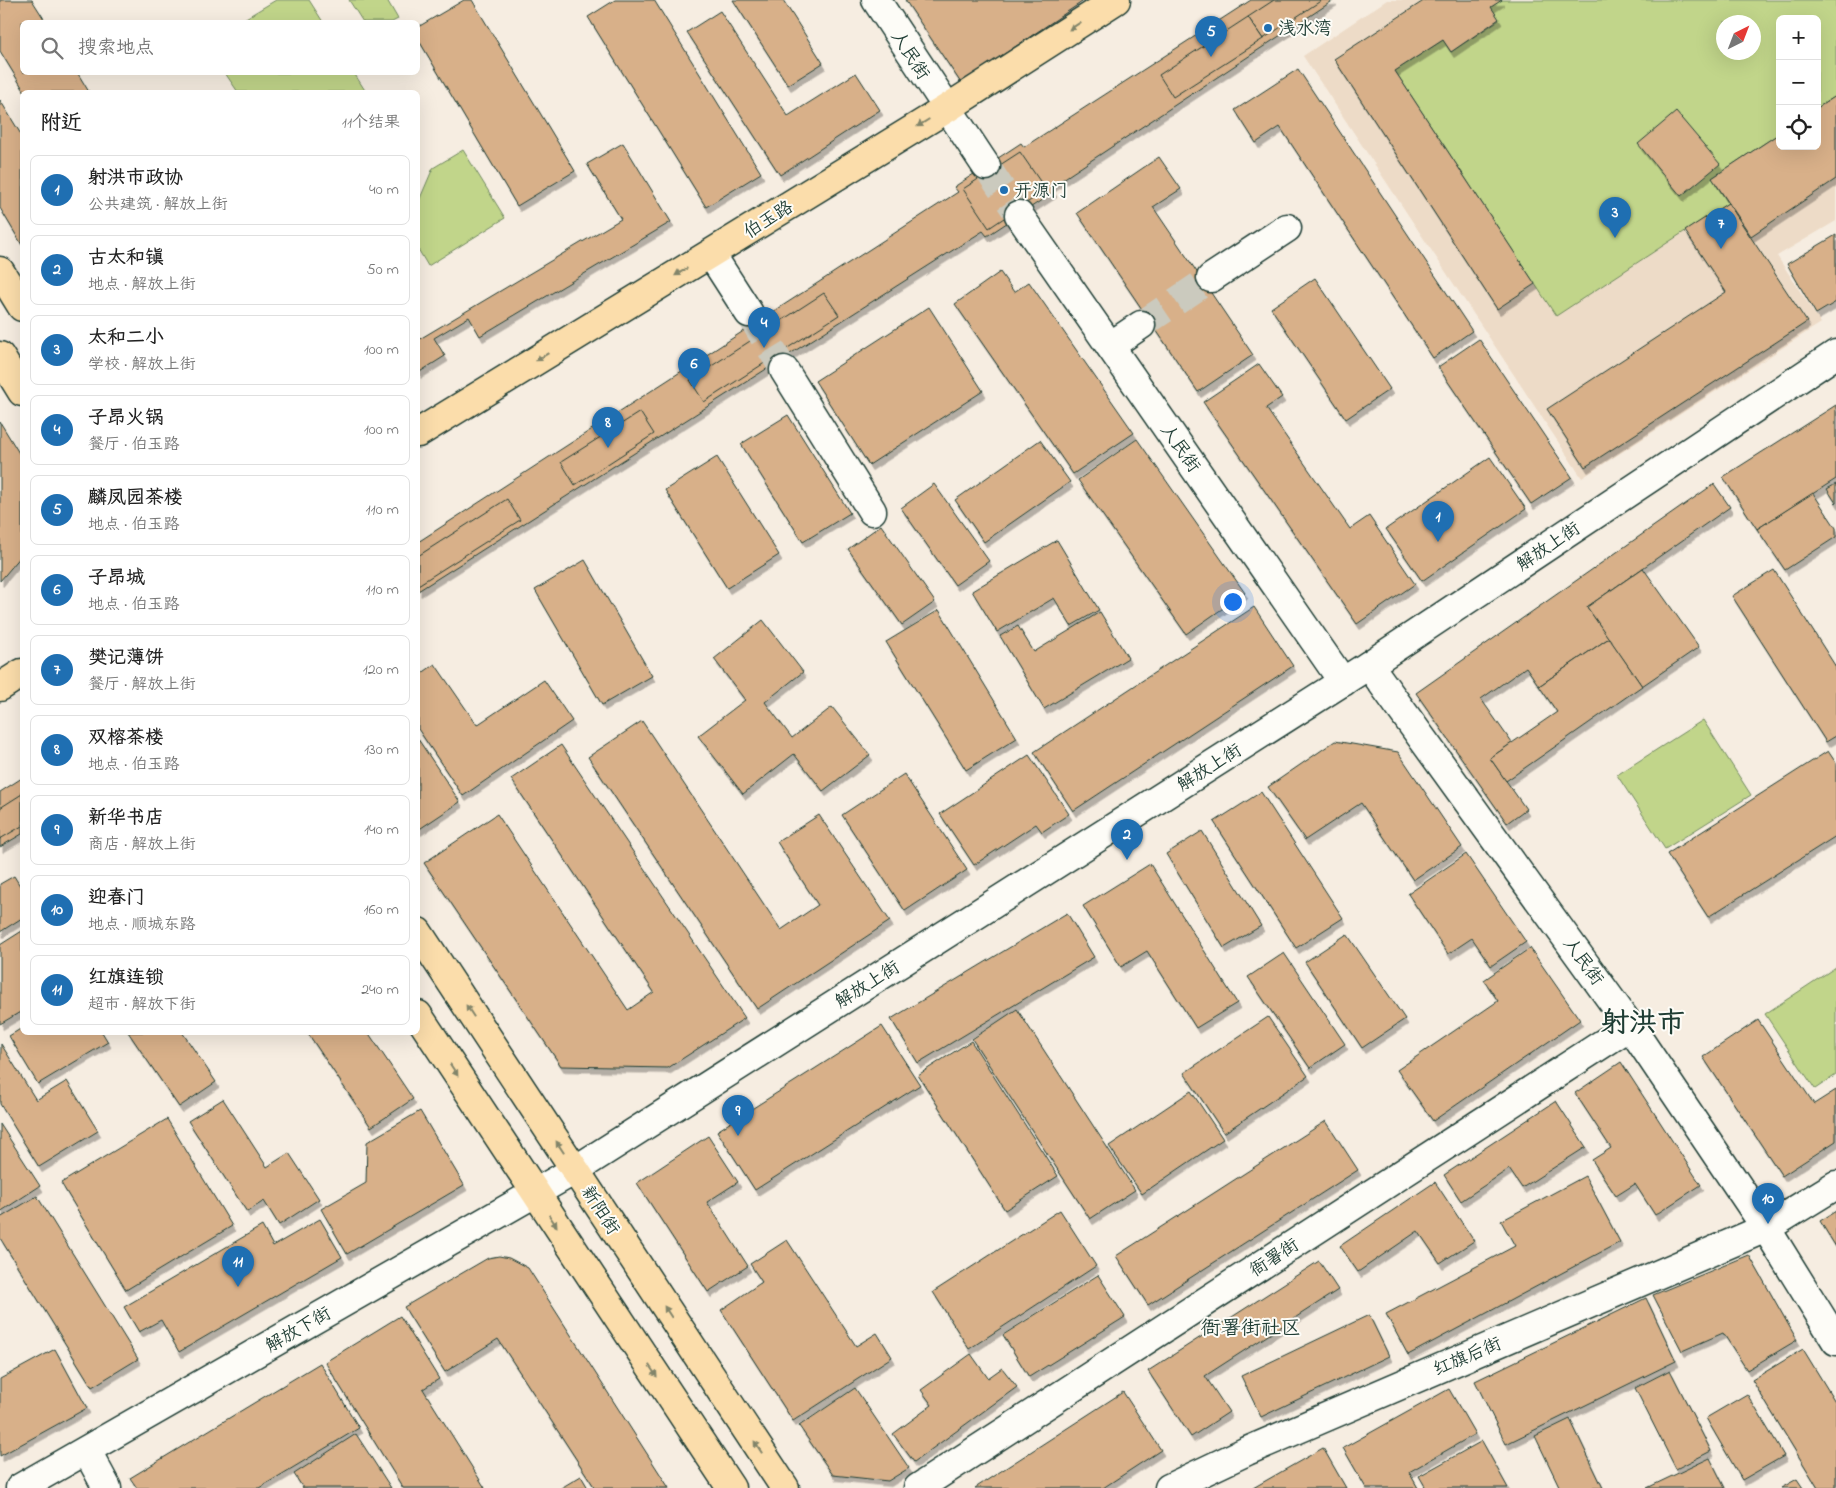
<!DOCTYPE html>
<html lang="zh">
<head>
<meta charset="utf-8">
<style>
  body { margin:0; font-family:"Indie Flower","LXGW WenKai TC",sans-serif; background:#f2f2f2; color:#222 }
  .controls { position:absolute; right:15px; top:15px; display:grid; overflow:hidden; border-radius:8px; box-shadow:0 5px 20px #0002 }
  .controls button { width:45px; height:45px; display:grid; place-items:center; padding:0; border:0; border-bottom:1px solid #e0e0e0; background:#fff; color:#222; font:25px sans-serif }
  .compass { position:absolute; left:1716px; top:15px; width:45px; height:45px; border-radius:50%; background:#fff; box-shadow:0 5px 20px #0002; rotate:42deg }
  .you { position:absolute; left:1232px; top:601px; width:18px; height:18px; margin:-12px; border:4px solid #fff; border-radius:50%; background:#1a73e8; box-shadow:0 0 0 8px #1a73e833 }
  .badge { display:grid; place-items:center; width:32px; height:32px; border-radius:50%; background:#1f6fb2; color:#fff; font-size:16px; font-weight:700 }
  .pin { position:absolute; translate:-50% -41px; filter:drop-shadow(0 1px 2px #0008) }
  .pin::after { content:''; position:absolute; top:26px; width:18px; height:15px; background:inherit; clip-path:polygon(0 0,100% 0,50% 100%) }
  .list { margin:0; padding:0; list-style:none }
  h2 { display:flex; justify-content:space-between; align-items:center; height:65px; margin:0; padding:0 20px; font-size:21px }
  h2 small { font-size:16px; font-weight:400; color:#767676 }
  .list li { display:grid; grid-template-columns:32px 1fr auto; gap:15px; align-items:center; box-sizing:border-box; height:70px; margin:0 10px 10px; padding:0 10px; border:1px solid #e0e0e0; border-radius:8px }
  .list b { display:block; font-size:19px; white-space:nowrap }
  .list p { margin:0; font-size:16px; white-space:nowrap; color:#767676 }
  .list em { font-size:16px; font-style:normal; color:#767676 }
  .icon { flex:none; width:28px; height:28px; fill:none; stroke:currentColor; stroke-width:2; stroke-linecap:round; stroke-linejoin:round }
  .map { position:relative; flex:none; width:1836px; height:1488px; overflow:hidden }
  .search { position:absolute; background:#fff; box-shadow:0 5px 20px #0002; left:20px; top:20px; width:400px; height:55px; display:flex; align-items:center; gap:12px; box-sizing:border-box; padding:0 18px; border-radius:8px; color:#767676; font-size:19px }
  .panel { position:absolute; background:#fff; box-shadow:0 5px 20px #0002; left:20px; top:90px; width:400px; height:945px; border-radius:8px }
  .map>svg:first-child { display:block }
  .built { fill:#eddbc7; fill-rule:evenodd }
  .green { fill:#c1d58a; stroke:#70895f; fill-rule:evenodd }
  .building { fill:#d8b089; stroke:#1f3d34; filter:url(#shadow) }
  .lines { fill:none; stroke-linecap:round; stroke-linejoin:round }
  .minor-tunnel { stroke:#cbcabe; stroke-width:28; stroke-dasharray:28 14; stroke-linecap:butt }
  .minor-casing { stroke:#1f3d34; stroke-width:31 }
  .major-casing { stroke:#1f3d34; stroke-width:31 }
  .minor { stroke:#fdfcf7; stroke-width:28 }
  .major { stroke:#fbddab; stroke-width:28 }
  .oneway { fill:#82856a }
  .poi-dot { fill:#1f6fb2; stroke:#fdfcf7; stroke-width:2 }
  .labels { text-anchor:middle; stroke-width:4; stroke-linejoin:round; paint-order:stroke }
  .poi-label { font-size:18px; fill:#1f3d34; stroke:#fdfcf7; text-anchor:start }
  .street-label { font-size:18px; fill:#1f3d34; stroke:#fdfcf7 }
  .quarter-label { font-size:20px; fill:#1f3d34; stroke:#fdfcf7 }
  .town-label { font-size:28px; font-weight:bold; fill:#1f3d34; stroke:#fdfcf7 }
</style>
</head>
<body>
<div class="map">
<svg width="1836" height="1488" viewBox="0 0 1836 1488">
  <defs>
    <filter id="shadow"><feDropShadow dx="3" dy="5.5" stdDeviation="0" flood-color="#0004"/></filter>
  </defs>
  <rect width="100%" height="100%" fill="#f6ede1"/>
  <filter id="ink" filterUnits="userSpaceOnUse"><feTurbulence type="fractalNoise" baseFrequency=".02" numOctaves="2"/><feDisplacementMap in="SourceGraphic" scale="10" xChannelSelector="R" yChannelSelector="G"/><feConvolveMatrix kernelMatrix="1 2 1 2 8 2 1 2 1" color-interpolation-filters="sRGB"/></filter>
  <g filter="url(#ink)">
    <!-- built -->
    <path class="built" d="M1387,0h449v221l-59,35 44,67 -239,155 -279,-422zM1780,19h37v127h-37zM1724,22h30v30h-30z"/>
    <!-- green -->
    <g class="green">
      <polygon points="276,0 309,0 323,22 239,22"/>
      <polygon points="349,0 387,0 398,19 392,22 363,22"/>
      <path d="M1501,0h335v96l-19,12v-89h-37v114l-68,45 16,25 -172,113 -161,-245 48,-31 8,12 48,-32 -8,-13zM1724,22h30v30h-30z"/>
      <polygon points="225,73 354,73 366,92 238,92"/>
      <polygon points="463,150 505,218 428,266 418,249 418,203 433,168"/>
      <polygon points="1703,720 1751,795 1665,849 1617,775"/>
      <polygon points="1836,967 1836,1075 1815,1089 1765,1014"/>
    </g>
    <!-- building -->
    <g class="building">
      <polygon points="0,0 32,0 46,22 22,22 22,72 77,72 89,92 25,92 0,51"/>
      <polygon points="464,0 472,0 575,171 517,206 418,39 418,27"/>
      <polygon points="615,0 654,0 761,173 706,207 588,17"/>
      <polygon points="733,0 783,0 823,63 788,85"/>
      <polygon points="905,0 1085,0 961,83"/>
      <polygon points="1251,0 1334,0 1051,187 1054,192 987,236 983,231 418,591 418,542 958,192 954,187 1021,143 1024,147"/>
      <polygon points="1274,0 1322,0 1263,39 1248,17"/>
      <polygon points="1425,0 1502,0 1491,7 1499,19 1451,52 1443,40 1395,71 1535,284 1497,309 1334,59"/>
      <polygon points="720,11 788,116 856,73 880,110 780,175 687,32"/>
      <polygon points="1248,17 1263,39 1173,97 1159,75"/>
      <polygon points="1298,69 1472,331 1433,358 1280,127 1256,143 1235,110"/>
      <polygon points="1836,96 1836,179 1751,236 1712,178 1780,133 1780,146 1817,146 1817,108"/>
      <polygon points="0,100 22,136 22,245 0,208"/>
      <polygon points="1676,112 1720,164 1681,196 1638,144"/>
      <polygon points="623,143 671,222 480,336 469,317 434,338 445,356 418,373 418,340 621,219 587,164"/>
      <polygon points="1020,152 1046,190 989,228 963,189"/>
      <polygon points="1159,157 1181,189 1153,207 1253,355 1198,392 1077,213"/>
      <polygon points="1728,203 1807,322 1585,467 1547,409 1726,292 1685,231"/>
      <polygon points="1836,235 1836,302 1816,314 1787,264"/>
      <polygon points="1000,272 1014,292 1029,282 1134,433 1073,474 955,304"/>
      <polygon points="1315,278 1390,389 1346,419 1271,308"/>
      <polygon points="824,293 839,315 704,402 690,380"/>
      <polygon points="929,307 983,391 869,465 815,381"/>
      <polygon points="1479,339 1572,477 1531,504 1438,367"/>
      <polygon points="1259,364 1282,397 1266,408 1350,529 1369,516 1415,584 1357,624 1203,402"/>
      <polygon points="1836,405 1836,479 1757,529 1723,477"/>
      <polygon points="640,412 654,434 575,485 561,462"/>
      <polygon points="788,415 850,513 803,542 741,444"/>
      <polygon points="0,422 22,458 22,555 0,581"/>
      <polygon points="1137,439 1245,593 1186,634 1078,480"/>
      <polygon points="1040,440 1070,482 984,542 955,500"/>
      <polygon points="717,457 779,555 727,588 665,490"/>
      <polygon points="1490,457 1526,509 1422,581 1386,529"/>
      <polygon points="934,484 989,561 955,585 901,508"/>
      <polygon points="1714,484 1730,507 1587,607 1609,638 1539,686 1526,667 1481,699 1512,743 1490,758 1526,809 1507,823 1416,693"/>
      <polygon points="1836,484 1836,503 1827,489"/>
      <polygon points="1813,493 1836,528 1836,537 1785,570 1757,529"/>
      <polygon points="507,499 520,520 418,585 418,556"/>
      <polygon points="881,525 935,602 902,625 848,549"/>
      <polygon points="1057,540 1099,610 1071,626 1054,598 997,632 972,591"/>
      <polygon points="585,560 652,676 602,705 535,590"/>
      <polygon points="1643,568 1699,647 1642,686 1587,607"/>
      <polygon points="1774,570 1836,667 1836,736 1826,742 1732,596"/>
      <polygon points="1254,607 1293,666 1073,811 1034,752"/>
      <polygon points="939,610 1017,738 966,770 886,642"/>
      <polygon points="1100,612 1128,658 1044,709 1000,636 1018,626 1034,652"/>
      <polygon points="763,620 803,672 765,702 792,738 832,707 870,755 823,791 794,754 743,794 698,736 745,700 714,659"/>
      <polygon points="1609,638 1642,686 1506,781 1490,758 1557,712 1539,686"/>
      <polygon points="435,664 477,725 544,680 572,721 463,796 418,729 418,676"/>
      <polygon points="642,721 781,930 818,905 777,842 819,815 890,921 757,1009 588,757"/>
      <polygon points="418,739 460,802 418,830"/>
      <polygon points="1335,741 1398,752 1462,847 1413,880 1361,803 1305,840 1268,787"/>
      <polygon points="561,745 745,1018 668,1068 561,1066 424,863 497,814 628,1010 654,992 511,779"/>
      <polygon points="1828,751 1836,763 1836,836 1708,917 1667,854"/>
      <polygon points="1029,755 1069,814 1042,832 1036,824 974,865 940,814"/>
      <polygon points="904,774 967,870 905,911 842,815"/>
      <polygon points="22,778 22,834 0,847 0,792"/>
      <polygon points="1261,792 1343,918 1296,948 1214,822"/>
      <polygon points="22,794 22,826 0,839 0,808"/>
      <polygon points="1202,831 1261,926 1224,948 1166,854"/>
      <polygon points="1466,854 1526,942 1491,966 1472,938 1448,954 1408,894"/>
      <polygon points="1150,864 1237,1003 1196,1028 1147,951 1121,967 1083,906"/>
      <polygon points="14,876 22,889 22,918 0,932 0,884"/>
      <polygon points="1067,913 1094,957 918,1063 891,1019"/>
      <polygon points="22,931 22,1011 0,1024 0,945"/>
      <polygon points="1347,934 1405,1019 1362,1048 1305,962"/>
      <polygon points="1530,948 1580,1020 1433,1121 1397,1070 1498,1001 1484,980"/>
      <polygon points="1284,953 1345,1044 1310,1068 1248,977"/>
      <polygon points="1017,1009 1135,1190 1090,1219 972,1039"/>
      <polygon points="1268,1017 1308,1076 1224,1133 1184,1073"/>
      <polygon points="1758,1020 1814,1104 1836,1090 1836,1141 1782,1176 1703,1057"/>
      <polygon points="882,1026 920,1085 755,1190 717,1131"/>
      <polygon points="22,1028 22,1032 102,1032 108,1042 38,1084 9,1036"/>
      <polygon points="128,1032 182,1032 216,1082 179,1107"/>
      <polygon points="307,1032 368,1032 413,1099 371,1127"/>
      <polygon points="971,1041 1058,1176 1005,1210 918,1075"/>
      <polygon points="1,1044 36,1100 67,1081 98,1131 39,1167 0,1104"/>
      <polygon points="1621,1062 1701,1185 1655,1215 1635,1184 1616,1196 1592,1160 1611,1148 1575,1093"/>
      <polygon points="1191,1091 1223,1139 1142,1194 1109,1146"/>
      <polygon points="223,1099 267,1167 289,1153 319,1199 279,1225 264,1201 247,1212 188,1121"/>
      <polygon points="1556,1101 1586,1147 1522,1188 1509,1169 1461,1201 1444,1175"/>
      <polygon points="420,1111 464,1185 347,1254 321,1209 366,1183 367,1142"/>
      <polygon points="167,1119 232,1226 126,1290 61,1183"/>
      <polygon points="1326,1121 1358,1170 1148,1305 1116,1256"/>
      <polygon points="0,1124 40,1186 0,1212"/>
      <polygon points="708,1136 738,1182 707,1202 748,1266 708,1292 637,1183"/>
      <polygon points="1585,1176 1620,1242 1408,1355 1386,1314 1515,1246 1501,1221"/>
      <polygon points="1435,1182 1474,1241 1440,1263 1418,1231 1358,1272 1340,1246"/>
      <polygon points="37,1196 138,1359 92,1387 0,1238 0,1218"/>
      <polygon points="1060,1210 1096,1266 969,1349 933,1292"/>
      <polygon points="1836,1211 1836,1247 1820,1221"/>
      <polygon points="320,1219 342,1257 179,1352 161,1320 139,1332 124,1307 262,1226 273,1246"/>
      <polygon points="787,1240 856,1346 877,1333 892,1357 793,1421 721,1310 762,1282 750,1264"/>
      <polygon points="1749,1255 1797,1340 1747,1370 1723,1333 1682,1351 1653,1295"/>
      <polygon points="499,1256 509,1258 528,1268 669,1488 595,1488 498,1339 445,1372 404,1307 488,1258"/>
      <polygon points="1319,1261 1338,1290 1205,1376 1229,1412 1191,1437 1148,1371"/>
      <polygon points="1098,1275 1125,1317 1029,1377 1003,1335"/>
      <polygon points="1646,1298 1676,1361 1506,1444 1475,1381"/>
      <polygon points="1369,1315 1389,1356 1261,1417 1241,1376"/>
      <polygon points="400,1316 439,1379 423,1389 485,1488 403,1488 325,1362"/>
      <polygon points="55,1349 87,1408 0,1456 0,1379"/>
      <polygon points="1803,1349 1836,1403 1836,1488 1818,1488 1752,1380"/>
      <polygon points="971,1354 988,1378 1002,1368 1017,1387 914,1462 893,1434 932,1405 921,1390"/>
      <polygon points="320,1363 359,1428 259,1488 137,1488 130,1478"/>
      <polygon points="1670,1370 1711,1451 1676,1469 1635,1388"/>
      <polygon points="855,1388 909,1468 888,1481 833,1475 799,1426"/>
      <polygon points="1449,1389 1475,1434 1409,1472 1418,1488 1366,1488 1343,1448"/>
      <polygon points="1123,1392 1161,1450 1103,1488 975,1488"/>
      <polygon points="1747,1394 1784,1456 1742,1480 1706,1418"/>
      <polygon points="1570,1419 1603,1488 1560,1488 1535,1436"/>
      <polygon points="356,1434 391,1488 303,1488 294,1474"/>
      <polygon points="1482,1441 1508,1488 1426,1488 1419,1476"/>
      <polygon points="1323,1448 1346,1488 1253,1488"/>
      <polygon points="1710,1458 1725,1488 1647,1488"/>
      <polygon points="581,1476 588,1488 561,1488"/>
      <polygon points="1797,1479 1803,1488 1781,1488"/>
    </g>
    <g class="lines">
      <!-- minor-tunnel -->
      <g class="minor-tunnel">
        <polyline points="986,166 1019,215"/>
        <polyline points="749,313 784,370"/>
        <polyline points="1141,325 1211,278"/>
      </g>
      <!-- minor casing -->
      <g class="minor-casing">
        <g id="minor">
          <polyline points="876,0 986,166"/>
          <polyline points="1019,215 1343,682"/>
          <polyline points="711,254 749,313"/>
          <polyline points="1211,278 1287,228"/>
          <polyline points="1110,346 1141,325"/>
          <polyline points="784,370 872,511"/>
          <polyline points="1369,665 1630,1026 1766,1228 1836,1341"/>
          <polyline points="87,1451 107,1488"/>
          <polyline points="20,1488 575,1170 1369,665 1836,354"/>
          <polyline points="918,1488 1630,1026"/>
          <polyline points="1169,1488 1247,1451 1766,1228 1836,1185"/>
        </g>
      </g>
      <!-- major casing -->
      <g class="major-casing">
        <g id="major">
          <polyline points="0,271 22,307"/>
          <polyline points="0,356 22,392"/>
          <polyline points="418,433 946,109 1116,0"/>
          <polyline points="0,687 22,673"/>
          <polyline points="418,932 785,1488"/>
          <polyline points="418,1015 731,1488"/>
        </g>
      </g>
      <!-- minor -->
      <use href="#minor" class="minor"/>
      <!-- major -->
      <use href="#major" class="major"/>
    </g>
    <!-- one-way arrows -->
    <defs><path id="oneway-solid" d="M-6-.8H1V-3.2L6.5 0L1 3.2V.8H-6Z" transform="scale(1.25)"/></defs>
    <g class="oneway">
      <use href="#oneway-solid" transform="translate(1075 26) rotate(147)"/>
      <use href="#oneway-solid" transform="translate(923 123) rotate(148)"/>
      <use href="#oneway-solid" transform="translate(681 272) rotate(149)"/>
      <use href="#oneway-solid" transform="translate(542 357) rotate(149)"/>
      <use href="#oneway-solid" transform="translate(470 1011) rotate(-123)"/>
      <use href="#oneway-solid" transform="translate(454 1070) rotate(57)"/>
      <use href="#oneway-solid" transform="translate(560 1147) rotate(-123)"/>
      <use href="#oneway-solid" transform="translate(553 1221) rotate(56)"/>
      <use href="#oneway-solid" transform="translate(668 1312) rotate(-123)"/>
      <use href="#oneway-solid" transform="translate(653 1371) rotate(56)"/>
      <use href="#oneway-solid" transform="translate(758 1447) rotate(-123)"/>
    </g>
  </g>
  <!-- markers -->
  <g class="poi-dot">
    <circle cx="1268" cy="28" r="5"/>
    <circle cx="1004" cy="190" r="5"/>
  </g>
  <g class="labels">
    <!-- poi labels -->
    <g class="poi-label">
      <text x="1278" y="34">浅水湾</text>
      <text x="1014" y="196">开源门</text>
    </g>
    <!-- street labels -->
    <g class="street-label">
      <text transform="translate(911 55) rotate(57)" y="6">人民街</text>
      <text transform="translate(768 219) rotate(-32)" y="6">伯玉路</text>
      <text transform="translate(1181 448) rotate(55)" y="6">人民街</text>
      <text transform="translate(1548 546) rotate(-34)" y="6">解放上街</text>
      <text transform="translate(1209 767) rotate(-32)" y="6">解放上街</text>
      <text transform="translate(1584 961) rotate(54)" y="6">人民街</text>
      <text transform="translate(867 984) rotate(-32)" y="6">解放上街</text>
      <text transform="translate(601 1210) rotate(57)" y="6">新阳街</text>
      <text transform="translate(1274 1257) rotate(-33)" y="6">衙署街</text>
      <text transform="translate(298 1329) rotate(-30)" y="6">解放下街</text>
      <text transform="translate(1467 1356) rotate(-23)" y="6">红旗后街</text>
    </g>
    <!-- quarter labels -->
    <g class="quarter-label">
      <text x="1251" y="1334">衙署街社区</text>
    </g>
    <!-- town labels -->
    <g class="town-label">
      <text x="1643" y="1031">射洪市</text>
    </g>
  </g>
</svg>
<div class="controls">
<button>+</button>
<button>−</button>
<button><svg class="icon" aria-label="locate" viewBox="0 0 24 24"><circle cx="12" cy="12" r="6"/><path d="M12 2v4M12 18v4M2 12h4M18 12h4"/></svg></button>
</div>
<svg class="compass" viewBox="-18 -18 36 36"><path d="M0-13l5 13h-10z" fill="#e53935"/><path d="M0 13l5-13h-10z" fill="#767676"/></svg>
<div class="you"></div>
<div class="pin badge" style="left:1438px;top:542px">1</div>
<div class="pin badge" style="left:1127px;top:860px">2</div>
<div class="pin badge" style="left:1615px;top:238px">3</div>
<div class="pin badge" style="left:764px;top:348px">4</div>
<div class="pin badge" style="left:1211px;top:57px">5</div>
<div class="pin badge" style="left:694px;top:389px">6</div>
<div class="pin badge" style="left:1721px;top:249px">7</div>
<div class="pin badge" style="left:608px;top:448px">8</div>
<div class="pin badge" style="left:738px;top:1136px">9</div>
<div class="pin badge" style="left:1768px;top:1224px">10</div>
<div class="pin badge" style="left:238px;top:1287px">11</div>
<div class="search"><svg class="icon" aria-label="search" viewBox="0 0 24 24"><circle cx="10" cy="10" r="6"/><path d="M15 15l6 6"/></svg>搜索地点</div>
<section class="panel">
<h2>附近<small>11个结果</small></h2>
<ul class="list">
<li><span class="badge">1</span><div><b>射洪市政协</b><p>公共建筑 · 解放上街</p></div><em>40 m</em></li>
<li><span class="badge">2</span><div><b>古太和镇</b><p>地点 · 解放上街</p></div><em>50 m</em></li>
<li><span class="badge">3</span><div><b>太和二小</b><p>学校 · 解放上街</p></div><em>100 m</em></li>
<li><span class="badge">4</span><div><b>子昂火锅</b><p>餐厅 · 伯玉路</p></div><em>100 m</em></li>
<li><span class="badge">5</span><div><b>麟凤园茶楼</b><p>地点 · 伯玉路</p></div><em>110 m</em></li>
<li><span class="badge">6</span><div><b>子昂城</b><p>地点 · 伯玉路</p></div><em>110 m</em></li>
<li><span class="badge">7</span><div><b>樊记薄饼</b><p>餐厅 · 解放上街</p></div><em>120 m</em></li>
<li><span class="badge">8</span><div><b>双榕茶楼</b><p>地点 · 伯玉路</p></div><em>130 m</em></li>
<li><span class="badge">9</span><div><b>新华书店</b><p>商店 · 解放上街</p></div><em>140 m</em></li>
<li><span class="badge">10</span><div><b>迎春门</b><p>地点 · 顺城东路</p></div><em>160 m</em></li>
<li><span class="badge">11</span><div><b>红旗连锁</b><p>超市 · 解放下街</p></div><em>240 m</em></li>
</ul>
</section>
</div>
</body>
</html>
